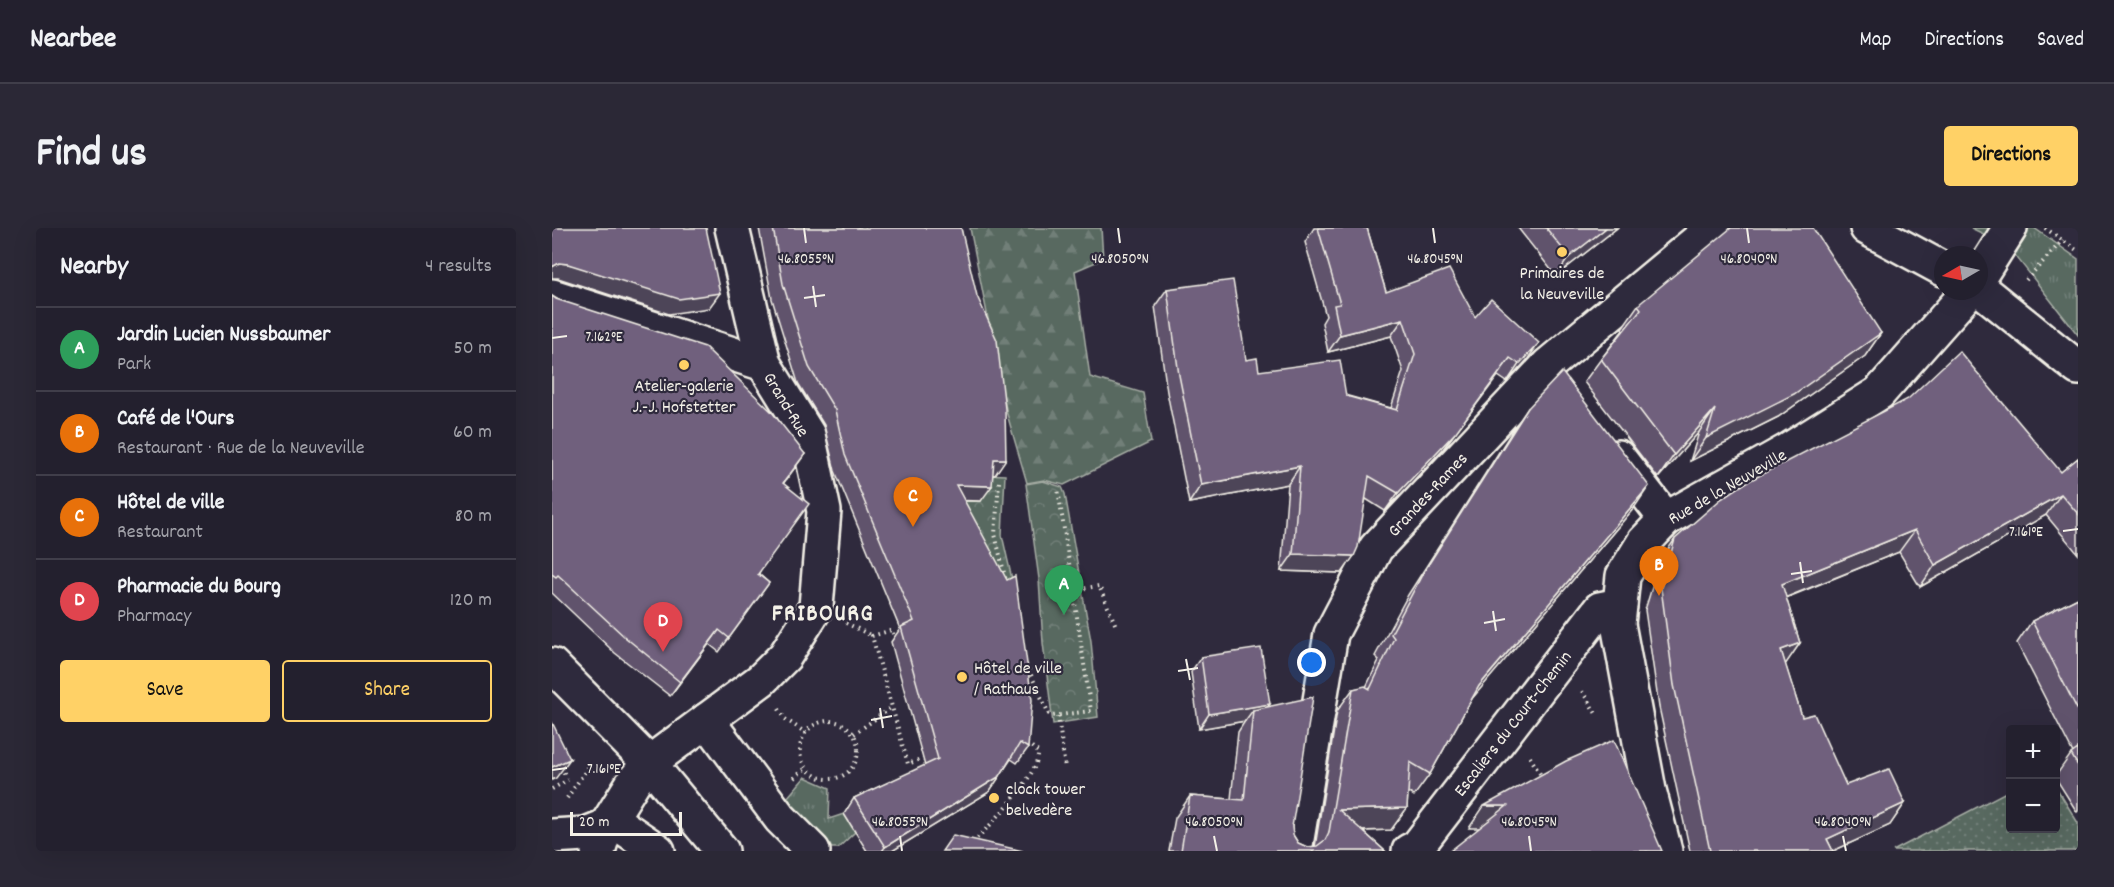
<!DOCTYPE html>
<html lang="en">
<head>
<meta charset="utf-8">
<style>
  body { margin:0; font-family:Dekko,sans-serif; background:#2b2836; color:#f1f3f6 }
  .controls { position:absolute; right:18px; bottom:18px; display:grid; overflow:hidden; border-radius:6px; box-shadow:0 6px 24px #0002 }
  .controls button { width:54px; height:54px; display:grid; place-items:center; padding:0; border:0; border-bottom:2px solid #403e4a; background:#23202e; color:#f1f3f6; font:30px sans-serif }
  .compass { position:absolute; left:1382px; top:18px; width:54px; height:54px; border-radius:50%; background:#23202e; box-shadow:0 6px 24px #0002; rotate:261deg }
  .scale { position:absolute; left:18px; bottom:15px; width:112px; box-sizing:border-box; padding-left:6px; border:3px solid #f4f1e8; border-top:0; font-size:16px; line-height:21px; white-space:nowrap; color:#f4f1e8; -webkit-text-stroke:4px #2f2a3d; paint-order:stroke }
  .you { position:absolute; left:760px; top:435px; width:21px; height:21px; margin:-15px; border:4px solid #fff; border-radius:50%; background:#1a73e8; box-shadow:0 0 0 9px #1a73e833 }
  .badge { display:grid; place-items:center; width:39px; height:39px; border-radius:50%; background:#ffd166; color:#fff; font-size:20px; font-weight:700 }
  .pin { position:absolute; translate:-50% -50px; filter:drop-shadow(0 2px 3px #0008) }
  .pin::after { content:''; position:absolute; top:32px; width:21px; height:18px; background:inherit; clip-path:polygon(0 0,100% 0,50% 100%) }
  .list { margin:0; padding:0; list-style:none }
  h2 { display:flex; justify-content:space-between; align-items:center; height:78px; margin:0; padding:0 24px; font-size:26px }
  h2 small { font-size:20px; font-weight:400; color:#a3a3aa }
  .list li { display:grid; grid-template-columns:39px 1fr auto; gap:18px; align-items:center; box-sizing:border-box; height:84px; padding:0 24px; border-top:2px solid #403e4a }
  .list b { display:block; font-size:22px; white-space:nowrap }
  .list p { margin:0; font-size:20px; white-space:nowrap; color:#a3a3aa }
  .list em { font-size:20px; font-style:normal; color:#a3a3aa }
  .actions { display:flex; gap:12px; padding:18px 24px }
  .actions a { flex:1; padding:14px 0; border:2px solid #ffd166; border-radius:6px; text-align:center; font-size:21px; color:#ffd166 }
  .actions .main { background:#ffd166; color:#111 }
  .map { position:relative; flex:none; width:1526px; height:623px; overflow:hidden; border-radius:6px }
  header { display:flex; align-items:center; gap:36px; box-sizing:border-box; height:84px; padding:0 30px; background:#23202e; border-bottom:2px solid #403e4a }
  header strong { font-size:28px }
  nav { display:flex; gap:33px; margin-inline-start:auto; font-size:21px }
  .intro { display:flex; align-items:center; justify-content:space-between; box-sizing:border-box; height:144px; padding:0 36px }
  h1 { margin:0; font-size:42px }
  .button { padding:15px 27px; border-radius:6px; background:#ffd166; color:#111; font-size:21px; font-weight:700 }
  main { display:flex; gap:36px; padding:0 36px }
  aside { flex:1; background:#23202e; border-radius:6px; box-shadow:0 6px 24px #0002 }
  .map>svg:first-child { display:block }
  .grass { fill:url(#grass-tufts); stroke:#a6ada4; stroke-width:1.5 }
  .forest { fill:url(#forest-firs); stroke:#a6ada4; stroke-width:1.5 }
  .park { fill:url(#park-crowns); stroke:#a6ada4; stroke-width:1.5 }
  .garden { fill:url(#garden-dots); stroke:#a6ada4; stroke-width:1.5 }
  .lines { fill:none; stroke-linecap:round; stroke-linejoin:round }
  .street-casing { stroke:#f4f1e8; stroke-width:38 }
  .secondary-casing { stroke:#f4f1e8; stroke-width:38 }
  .path { stroke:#f4f1e8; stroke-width:4; stroke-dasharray:1.5 4.5; stroke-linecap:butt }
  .street { stroke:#2f2a3d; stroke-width:33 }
  .secondary { stroke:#2f2a3d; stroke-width:33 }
  .wall { fill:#60536c; stroke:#f4f1e8; stroke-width:1.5 }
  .shaded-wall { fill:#4e4458; stroke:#f4f1e8; stroke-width:1.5 }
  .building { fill:#70617d; stroke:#f4f1e8; stroke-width:1.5 }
  .ticks { fill:none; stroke:#f4f1e8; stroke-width:2 }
  .poi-dot { fill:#ffd166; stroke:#2f2a3d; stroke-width:2 }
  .labels { text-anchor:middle; stroke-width:4.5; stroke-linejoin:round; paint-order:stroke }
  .poi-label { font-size:18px; fill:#f4f1e8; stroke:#2f2a3d }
  .street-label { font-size:18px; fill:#f4f1e8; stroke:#2f2a3d }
  .district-label { font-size:24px; font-weight:bold; letter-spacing:1.5px; fill:#f4f1e8; stroke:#2f2a3d }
  .ticks-label { font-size:15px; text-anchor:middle; fill:#f4f1e8; stroke:#2f2a3d; stroke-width:4.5; stroke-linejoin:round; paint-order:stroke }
</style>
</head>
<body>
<header>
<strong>Nearbee</strong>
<nav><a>Map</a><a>Directions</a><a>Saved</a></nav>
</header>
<div class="intro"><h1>Find us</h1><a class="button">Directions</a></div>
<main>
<aside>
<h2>Nearby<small>4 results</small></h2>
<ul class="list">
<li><span class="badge" style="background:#2e9e5b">A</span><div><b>Jardin Lucien Nussbaumer</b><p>Park</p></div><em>50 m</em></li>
<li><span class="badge" style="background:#e8710a">B</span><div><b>Café de l'Ours</b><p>Restaurant · Rue de la Neuveville</p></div><em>60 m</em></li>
<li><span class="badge" style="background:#e8710a">C</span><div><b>Hôtel de ville</b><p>Restaurant</p></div><em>80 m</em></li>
<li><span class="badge" style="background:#e0444e">D</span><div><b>Pharmacie du Bourg</b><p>Pharmacy</p></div><em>120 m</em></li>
</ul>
<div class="actions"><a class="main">Save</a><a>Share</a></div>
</aside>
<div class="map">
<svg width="1526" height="623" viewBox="0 0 1526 623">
  <defs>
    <pattern id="grass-tufts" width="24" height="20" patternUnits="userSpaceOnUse" patternTransform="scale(1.5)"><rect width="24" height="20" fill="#586961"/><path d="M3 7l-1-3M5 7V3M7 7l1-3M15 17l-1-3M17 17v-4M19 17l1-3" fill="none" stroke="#717f78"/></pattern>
    <pattern id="forest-firs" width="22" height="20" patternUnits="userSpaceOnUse" patternTransform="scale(1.5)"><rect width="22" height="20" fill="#586961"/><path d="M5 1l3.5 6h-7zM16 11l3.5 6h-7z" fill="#717f78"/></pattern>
    <pattern id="park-crowns" width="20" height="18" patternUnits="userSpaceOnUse" patternTransform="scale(1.5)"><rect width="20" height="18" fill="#586961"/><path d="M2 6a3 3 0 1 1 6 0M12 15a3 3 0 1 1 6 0" fill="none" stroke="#717f78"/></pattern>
    <pattern id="garden-dots" width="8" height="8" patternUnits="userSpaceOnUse" patternTransform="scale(1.5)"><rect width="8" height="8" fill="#586961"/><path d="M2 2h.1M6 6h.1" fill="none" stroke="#717f78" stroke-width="1.8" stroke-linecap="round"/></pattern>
  </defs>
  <rect width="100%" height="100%" fill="#2f2a3d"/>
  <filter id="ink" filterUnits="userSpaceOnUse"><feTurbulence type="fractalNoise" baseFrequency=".0167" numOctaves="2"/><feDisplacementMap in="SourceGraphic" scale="12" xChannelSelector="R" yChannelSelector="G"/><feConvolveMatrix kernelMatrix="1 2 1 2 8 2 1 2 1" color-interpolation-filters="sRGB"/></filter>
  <g filter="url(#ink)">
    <!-- grass -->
    <g class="grass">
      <polygon points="1419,0 1482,0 1526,31 1526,107 1455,17"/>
      <polygon points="253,549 278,560 277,591 292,586 303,604 286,620 273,620 230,576"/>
    </g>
    <!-- forest -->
    <polygon class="forest" points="418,0 549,0 551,31 523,43 538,149 591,165 599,214 512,257 492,252 475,255 455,186"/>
    <!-- park -->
    <g class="park">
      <polygon points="431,246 453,247 450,307 462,360 452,364 410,273"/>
      <polygon points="491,253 510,259 513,266 539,413 546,489 501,496 491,415 487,351 474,256"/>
    </g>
    <!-- garden -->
    <polygon class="garden" points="1504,559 1526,595 1526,623 1341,623 1458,562 1458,600 1504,600"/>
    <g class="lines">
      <!-- street casing -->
      <g class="street-casing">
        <g id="street">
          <polyline points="1315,0 1391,41"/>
          <polyline points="1427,49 1458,0"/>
          <polyline points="1427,60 1526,140"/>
          <polyline points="0,68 212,136"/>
          <polyline points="1066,229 1114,291"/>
          <polyline points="155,492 228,590 261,623"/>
          <polyline points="59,591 106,623"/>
          <polyline points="0,608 34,606 54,598"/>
          <polyline points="46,623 54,598 82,553 97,535 209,452 233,428 264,379 272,283 256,207 212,136 180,0"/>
          <polyline points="743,623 779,406 824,320 996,137 1161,0"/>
          <polyline points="857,623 865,619 1048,381 1068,377"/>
          <polyline points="1113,623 1097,562 1066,396 1071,348 1092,314 1114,291 1235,223 1327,165 1417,63"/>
        </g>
      </g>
      <!-- secondary casing -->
      <g class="secondary-casing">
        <polyline id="secondary" points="0,437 97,535 170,623"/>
      </g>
      <!-- path -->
      <g class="path">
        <polyline points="1493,0 1526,23"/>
        <polyline points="1474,52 1511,12"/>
        <polyline points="447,254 443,306 454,353"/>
        <polyline points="521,362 547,358 564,398"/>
        <polyline points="294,395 320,408"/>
        <polyline points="343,412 340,402 320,408 356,536 374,529"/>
        <polyline points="474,436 497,486 500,488 539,483 506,261"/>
        <polyline points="1030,463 1045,487"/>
        <polyline points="227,481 233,491 254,505"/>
        <polyline points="506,488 513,540"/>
        <circle cx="277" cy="522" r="29"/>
        <polyline points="302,506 340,479"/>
        <polyline points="978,529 990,549"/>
        <polyline points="9,539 13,547"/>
        <polyline points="242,550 254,540"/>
        <polyline points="0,561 16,552"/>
        <polyline points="15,570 37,538"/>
        <path d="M425,610c15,-14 64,-66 61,-86l-11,-9"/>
      </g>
      <!-- street -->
      <use href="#street" class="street"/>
      <!-- secondary -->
      <use href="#secondary" class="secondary"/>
    </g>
    <!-- wall -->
    <g class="wall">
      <polygon points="207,0 409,0 443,247 441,247 429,273 412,273 476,520 465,535 459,531 437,564 340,623 315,623 292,586 302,570 373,538 339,414 348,401 283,243 272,197 246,155 220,71"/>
      <polygon points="762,0 815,0 834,64 923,89 975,132 955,154 946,148 891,221 833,283 814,271 790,345 729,343 736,256 637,275 615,164 603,78 615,61 707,143 839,180 851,143 839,108 776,124 770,95 774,88 753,14"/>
      <polygon points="966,0 1065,0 1004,48"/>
      <polygon points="0,68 253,226 231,256 207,346 217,355 167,424 157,416 118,468 63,425 0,365"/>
      <polygon points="1086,77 1329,105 1313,128 1226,189 1138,233 1147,204 1106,250 1032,154 1049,131 1071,102 1070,100"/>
      <polygon points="976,180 1082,280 921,469 878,546 862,568 856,564 855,580 839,602 811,603 833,623 617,623 623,590 638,568 679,571 686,504 693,493 647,501 639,444 649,429 716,479 740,599 741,607 746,615 755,619 763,619 785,483 801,461 814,459 827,432 823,428 856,367 961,202"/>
      <polygon points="1526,230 1526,326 1494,287 1368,359 1347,324 1234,370 1248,415 1233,436 1250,489 1294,557 1353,575 1338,597 1281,623 1138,623 1107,479 1093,382 1108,333 1123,311 1509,244"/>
      <polygon points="1526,370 1526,583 1525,584 1503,549 1519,526 1521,525 1465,415 1480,393"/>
    </g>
    <!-- shaded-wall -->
    <g class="shaded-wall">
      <polygon points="1054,0 1065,0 1004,48 1017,29"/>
      <polygon points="7,35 16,36 168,65 157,80 117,86 6,50 0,50 0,39"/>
      <polygon points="851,91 839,108 776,124 788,107"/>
      <polygon points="1329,105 1313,128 1226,189 1138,233 1154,210"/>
      <polygon points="987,115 975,132 955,154 967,136"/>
      <polygon points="958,130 891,221 833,283 846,265"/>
      <polygon points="1163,181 1147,204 1106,250 1122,227"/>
      <polygon points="442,231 454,231 443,247 431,246"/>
      <polygon points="748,238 736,256 637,275 649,257"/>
      <polygon points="404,257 440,258 429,273 393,272"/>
      <polygon points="1097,258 1082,280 912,480 927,458"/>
      <polygon points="1509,266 1494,287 1368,359 1383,337"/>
      <polygon points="1363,302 1347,324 1215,377 1230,356"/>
      <polygon points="741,326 802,328 790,345 729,343"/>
      <polygon points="167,402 157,416 118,468 128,454"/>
      <polygon points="1248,415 1233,437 1229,422"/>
      <polygon points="718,476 707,491 701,482 693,493 647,501 657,486"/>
      <polygon points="18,531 4,550 0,552 0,539"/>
      <polygon points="448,548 437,564 340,623 330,623 333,619"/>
      <polygon points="1353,575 1338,597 1281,623 1275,611"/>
      <polygon points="932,578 955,578 939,600 917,600"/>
      <polygon points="855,580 839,602 777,604 787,582"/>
    </g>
    <!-- building -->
    <g class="building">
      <polygon points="0,0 154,0 168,65 127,71 16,36 7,35 0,39"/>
      <polygon points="221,0 409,0 425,68 445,112 453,181 454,231 442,231 440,258 404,257 455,352 463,348 480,472 476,520 468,515 448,548 333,619 302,570 386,531 349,399 362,393 293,227 283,182 257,139 231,56"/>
      <polygon points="766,0 815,0 834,64 897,41 923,89 939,71 987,115 967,136 958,130 904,204 846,265 817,248 806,319 802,328 741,326 748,238 649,257 627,147 615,61 681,52 694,132 705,130 707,143 788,132 794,168 845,182 863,126 851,91 788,107 782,77 788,76"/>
      <polygon points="994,0 1054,0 1017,29"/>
      <polygon points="1179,0 1261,0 1329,105 1242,166 1154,210 1163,181 1122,227 1049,131 1089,81 1086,77"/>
      <polygon points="0,68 4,71 153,119 220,184 253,226 231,255 257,276 206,346 217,355 177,410 167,402 128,454 74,410 6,347 4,349 0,346"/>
      <polygon points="1407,123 1509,244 1526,230 1526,286 1509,266 1383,337 1363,302 1230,356 1248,415 1229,422 1250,489 1262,486 1294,557 1337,541 1353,575 1275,611 1281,623 1158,623 1122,457 1109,360 1123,311 1169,271 1195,254 1356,171"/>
      <polygon points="1010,144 1097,258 927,458 878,546 858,534 855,580 787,582 833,623 629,623 638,568 692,572 701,482 761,469 740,599 741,607 746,615 755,619 765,618 773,612 777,604 801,461 813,458 818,461 842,410 839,406 871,345 976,180"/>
      <polygon points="1526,370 1526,483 1480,393"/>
      <polygon points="709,420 718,476 657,486 649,429"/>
      <polygon points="0,494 18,531 0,539"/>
      <polygon points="1062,512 1110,623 898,623 955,578 932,578 1014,533"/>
      <polygon points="1526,521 1526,538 1519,526"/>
      <polygon points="401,607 471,623 390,623"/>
    </g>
  </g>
  <!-- ticks -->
  <path class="ticks" d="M252,0l2,15M566,0l2,15M881,0l2,15M1195,0l2,15M261,58l3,21M252,70l21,-3M0,110l15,-2M1511,303l15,-2M1248,334l3,21M1239,346l21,-3M941,383l3,20M932,395l21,-4M634,431l4,21M626,443l20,-3M328,480l3,20M319,492l21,-4M0,542l15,-2M348,608l2,15M662,608l3,15M977,608l2,15M1291,608l3,15"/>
  <!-- markers -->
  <g class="poi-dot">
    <circle cx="1010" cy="24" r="6"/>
    <circle cx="132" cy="137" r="6"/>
    <circle cx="410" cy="449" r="6"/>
    <circle cx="442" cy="570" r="6"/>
  </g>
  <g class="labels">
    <!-- poi labels -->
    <g class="poi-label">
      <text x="1010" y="50">Primaires de<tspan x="1010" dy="21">la Neuveville</tspan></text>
      <text x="132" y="163">Atelier-galerie<tspan x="132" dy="21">J.-J. Hofstetter</tspan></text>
      <text x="422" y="445" text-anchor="start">Hôtel de ville<tspan x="422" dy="21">/ Rathaus</tspan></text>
      <text x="454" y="566" text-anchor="start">clock tower<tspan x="454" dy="21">belvedère</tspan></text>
    </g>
    <!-- street labels -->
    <g class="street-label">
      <text transform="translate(235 176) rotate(59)" y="6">Grand-Rue</text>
      <text transform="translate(1175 258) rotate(-30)" y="6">Rue de la Neuveville</text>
      <text transform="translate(875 266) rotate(-47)" y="6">Grandes-Rames</text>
      <text transform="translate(960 495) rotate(-52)" y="6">Escaliers du Court-Chemin</text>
    </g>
    <!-- district labels -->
    <g class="district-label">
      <text x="271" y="392">FRIBOURG</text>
    </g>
  </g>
  <g class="ticks-label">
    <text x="254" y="35">46.8055°N</text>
    <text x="568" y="35">46.8050°N</text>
    <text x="883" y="35">46.8045°N</text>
    <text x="1197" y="35">46.8040°N</text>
    <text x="52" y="113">7.162°E</text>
    <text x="1474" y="308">7.161°E</text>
    <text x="52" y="545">7.161°E</text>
    <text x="348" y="598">46.8055°N</text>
    <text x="662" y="598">46.8050°N</text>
    <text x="977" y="598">46.8045°N</text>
    <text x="1291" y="598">46.8040°N</text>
  </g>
</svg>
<div class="controls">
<button>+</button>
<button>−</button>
</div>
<svg class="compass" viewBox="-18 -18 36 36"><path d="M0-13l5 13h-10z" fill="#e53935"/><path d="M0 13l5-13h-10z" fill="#a3a3aa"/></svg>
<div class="scale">20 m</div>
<div class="you"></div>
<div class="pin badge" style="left:512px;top:387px;background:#2e9e5b">A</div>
<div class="pin badge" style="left:1107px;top:368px;background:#e8710a">B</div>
<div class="pin badge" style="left:361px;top:299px;background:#e8710a">C</div>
<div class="pin badge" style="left:111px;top:424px;background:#e0444e">D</div>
</div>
</main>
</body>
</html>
